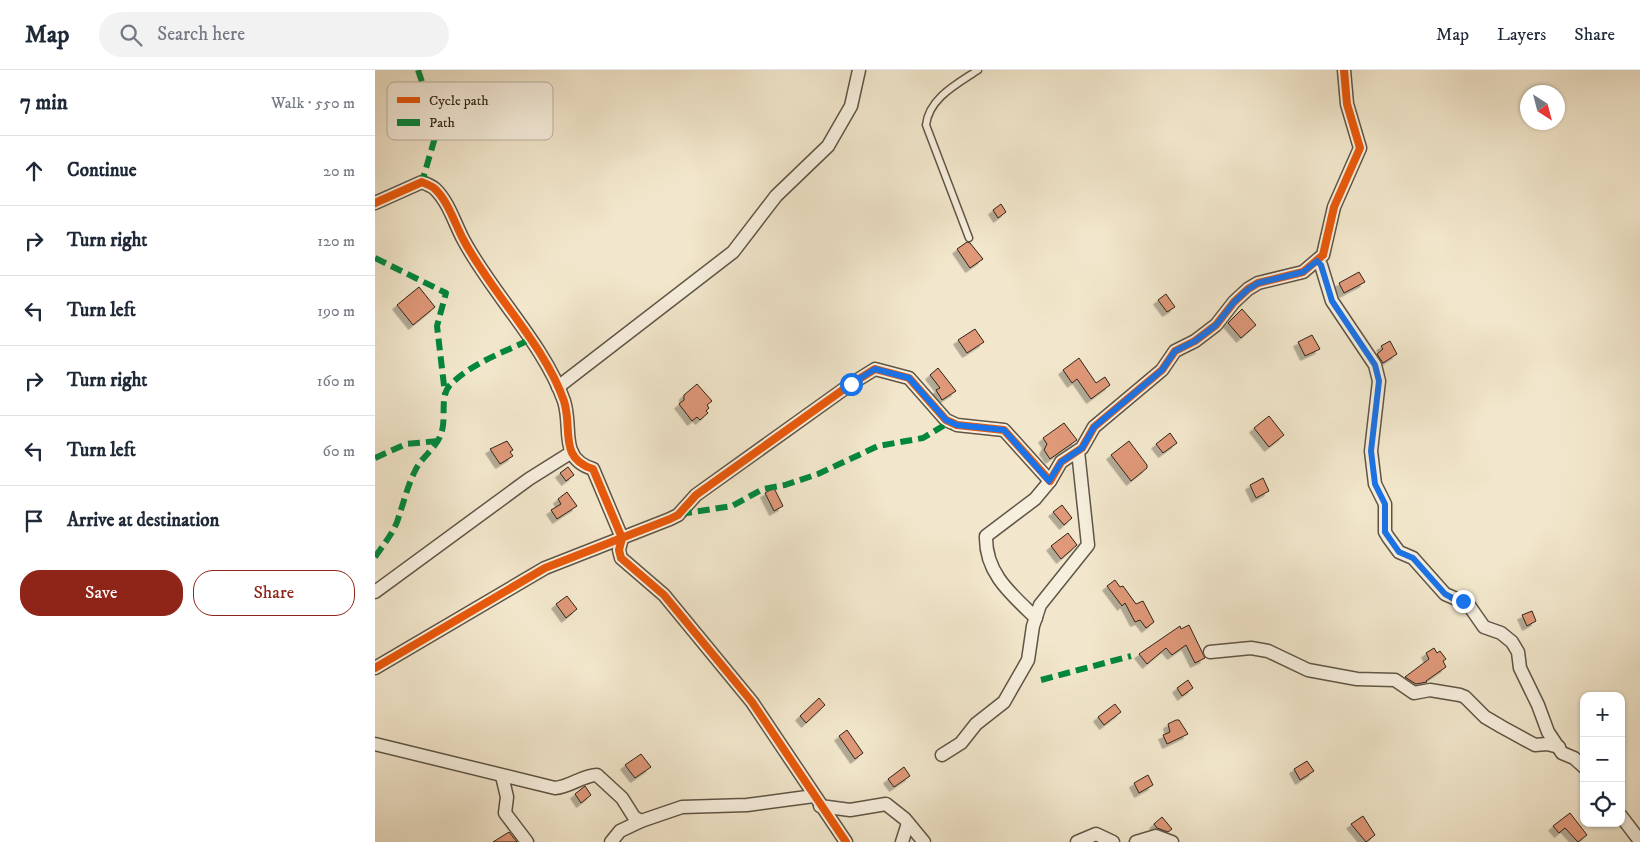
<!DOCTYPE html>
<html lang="en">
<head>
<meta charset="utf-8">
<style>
  body { margin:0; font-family:"IM FELL DW Pica",serif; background:#f2f2f3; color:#1f2937 }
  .controls { position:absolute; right:15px; bottom:15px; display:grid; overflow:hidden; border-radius:10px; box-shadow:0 1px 4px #0004 }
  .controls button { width:45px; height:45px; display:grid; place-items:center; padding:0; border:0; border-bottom:1px solid #e0e1e3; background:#fff; color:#1f2937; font:25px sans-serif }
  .compass { position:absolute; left:1145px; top:15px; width:45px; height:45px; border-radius:50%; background:#fff; box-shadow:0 1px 4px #0004; rotate:144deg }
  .stop { position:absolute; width:15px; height:15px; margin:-11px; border:4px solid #1a73e8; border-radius:50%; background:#fff }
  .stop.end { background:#1a73e8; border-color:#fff; box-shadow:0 1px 5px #0008 }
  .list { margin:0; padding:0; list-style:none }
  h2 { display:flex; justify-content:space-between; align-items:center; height:65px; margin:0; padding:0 20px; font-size:21px }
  h2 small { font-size:16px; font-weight:400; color:#747a83 }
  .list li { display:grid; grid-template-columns:32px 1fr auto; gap:15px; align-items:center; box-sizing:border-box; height:70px; padding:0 20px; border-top:1px solid #e0e1e3 }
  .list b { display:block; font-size:19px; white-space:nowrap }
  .list em { font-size:16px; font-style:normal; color:#747a83 }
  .actions { display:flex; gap:10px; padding:15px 20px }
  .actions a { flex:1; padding:11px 0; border:1px solid #8f2418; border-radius:20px; text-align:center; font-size:18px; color:#8f2418 }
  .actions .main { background:#8f2418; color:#fff }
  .icon { flex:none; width:28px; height:28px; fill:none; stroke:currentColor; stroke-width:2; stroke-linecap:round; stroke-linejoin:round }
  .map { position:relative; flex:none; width:1265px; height:772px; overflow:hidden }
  header { display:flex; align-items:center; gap:30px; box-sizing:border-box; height:70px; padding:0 25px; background:#fff; border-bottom:1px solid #e0e1e3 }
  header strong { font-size:24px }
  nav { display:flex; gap:28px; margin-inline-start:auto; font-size:18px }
  .search { width:350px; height:45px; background:#f2f2f3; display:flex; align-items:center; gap:12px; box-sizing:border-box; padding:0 18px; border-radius:28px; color:#747a83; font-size:19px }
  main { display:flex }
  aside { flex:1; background:#fff }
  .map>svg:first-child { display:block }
  .building { fill:#df9878; stroke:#2e2418; filter:url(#shadow) }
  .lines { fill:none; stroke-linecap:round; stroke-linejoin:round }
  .lane-casing { stroke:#5f5545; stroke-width:9 }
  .street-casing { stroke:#5f5545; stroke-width:15 }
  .lane { stroke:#f7efde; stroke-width:6 }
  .street { stroke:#f7efde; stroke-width:12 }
  .quiet { stroke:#00873e; stroke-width:6; stroke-dasharray:12 6; stroke-linecap:butt }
  .cycleway-casing { stroke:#f7efde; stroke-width:11 }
  .cycleway { stroke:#e8590c; stroke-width:8 }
  .route { stroke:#1a73e8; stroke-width:6 }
  .key { fill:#f7efde; stroke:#bbb2a3; stroke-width:1 }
  .key-label { font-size:14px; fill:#2e2418 }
</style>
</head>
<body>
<header>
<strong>Map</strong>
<div class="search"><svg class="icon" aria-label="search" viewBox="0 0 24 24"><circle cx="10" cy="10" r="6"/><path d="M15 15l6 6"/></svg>Search here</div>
<nav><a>Map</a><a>Layers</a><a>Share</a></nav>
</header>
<main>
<aside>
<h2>7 min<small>Walk · 550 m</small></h2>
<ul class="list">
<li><svg class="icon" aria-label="ahead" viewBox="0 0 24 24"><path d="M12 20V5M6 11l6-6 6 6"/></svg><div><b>Continue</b></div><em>20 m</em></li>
<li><svg class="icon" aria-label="right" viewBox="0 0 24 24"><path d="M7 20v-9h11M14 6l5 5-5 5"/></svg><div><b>Turn right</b></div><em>120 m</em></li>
<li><svg class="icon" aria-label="left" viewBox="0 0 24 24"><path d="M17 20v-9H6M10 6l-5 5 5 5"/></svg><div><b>Turn left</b></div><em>190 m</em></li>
<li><svg class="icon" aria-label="right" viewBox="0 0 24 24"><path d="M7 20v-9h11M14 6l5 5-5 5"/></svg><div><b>Turn right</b></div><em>160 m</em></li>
<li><svg class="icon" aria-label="left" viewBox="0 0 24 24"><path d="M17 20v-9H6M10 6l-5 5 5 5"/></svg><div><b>Turn left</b></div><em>60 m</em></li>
<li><svg class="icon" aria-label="arrive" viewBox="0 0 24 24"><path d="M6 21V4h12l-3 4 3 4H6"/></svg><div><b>Arrive at destination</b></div></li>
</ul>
<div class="actions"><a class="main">Save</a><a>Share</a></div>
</aside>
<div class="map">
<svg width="1265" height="772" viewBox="0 0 1265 772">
  <defs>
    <filter id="shadow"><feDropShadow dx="-4.5" dy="4.5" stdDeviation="0" flood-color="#0004"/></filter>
  </defs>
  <rect width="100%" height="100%" fill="#f2e7cc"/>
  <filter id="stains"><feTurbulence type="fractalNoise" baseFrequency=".004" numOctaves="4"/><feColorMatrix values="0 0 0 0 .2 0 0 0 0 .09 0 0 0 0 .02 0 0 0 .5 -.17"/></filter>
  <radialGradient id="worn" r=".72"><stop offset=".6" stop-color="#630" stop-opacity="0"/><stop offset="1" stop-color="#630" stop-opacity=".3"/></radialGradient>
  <!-- building -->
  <g class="building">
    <polygon points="626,134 631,142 623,148 618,140"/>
    <polygon points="592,172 595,173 608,189 595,198 582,179"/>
    <polygon points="984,202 990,212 969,223 964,213"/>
    <polygon points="44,217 60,237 38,255 22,235"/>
    <polygon points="791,224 800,237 792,242 783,230"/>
    <polygon points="867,239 881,255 866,268 853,253"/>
    <polygon points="600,259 609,272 592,283 583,270"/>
    <polygon points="937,265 945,279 930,286 923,272"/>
    <polygon points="1015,271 1022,284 1008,293 1002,284 1008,279 1006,276"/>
    <polygon points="704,288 721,313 730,307 735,315 716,329 702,309 697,313 688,300"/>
    <polygon points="563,298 581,321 567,330 561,320 565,318 555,305"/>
    <polygon points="322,314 337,331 332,335 334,338 331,341 333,343 325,350 322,347 317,351 304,334 309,330 309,325"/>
    <polygon points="894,346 909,365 894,377 879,358"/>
    <polygon points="689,353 702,370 675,389 669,380 672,374 668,368"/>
    <polygon points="795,363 802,373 788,383 781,374"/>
    <polygon points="132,371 138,380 135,382 138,386 125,394 115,379"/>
    <polygon points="754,371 772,395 772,398 756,411 736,385"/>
    <polygon points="193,397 199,405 191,411 185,403"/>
    <polygon points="888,408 894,421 881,428 875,415"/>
    <polygon points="399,418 408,436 399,441 390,423"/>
    <polygon points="192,422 202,436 182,449 176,440 186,434 183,429"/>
    <polygon points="687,435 697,448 689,455 678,442"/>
    <polygon points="693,463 702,475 686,489 676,476"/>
    <polygon points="740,510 745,517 748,516 761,534 768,531 779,552 771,558 765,550 760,552 750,533 747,536 732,516"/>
    <polygon points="192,526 202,539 191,548 181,534"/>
    <polygon points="1157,541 1161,551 1152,556 1147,545"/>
    <polygon points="814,555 830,588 820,593 811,575 797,585 791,578 772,594 764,584 805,556 806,559"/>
    <polygon points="1059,578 1062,583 1065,581 1071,589 1068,591 1071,597 1051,611 1052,612 1041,614 1030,607 1054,589 1051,583"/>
    <polygon points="813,610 818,618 807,626 802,618"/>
    <polygon points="444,628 450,635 431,653 425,646"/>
    <polygon points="740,634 746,642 729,655 723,647"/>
    <polygon points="801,650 804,650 813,664 792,674 788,665 795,662 793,654"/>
    <polygon points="472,660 488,683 480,689 464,666"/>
    <polygon points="266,684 276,697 260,708 250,695"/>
    <polygon points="932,691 939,701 925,710 919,699"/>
    <polygon points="529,697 535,706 519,717 513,709"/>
    <polygon points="773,705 778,715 764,723 759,713"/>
    <polygon points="210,716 216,725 206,733 200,724"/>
    <polygon points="1195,743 1212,765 1203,772 1190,758 1184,763 1178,756"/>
    <polygon points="988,746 1000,765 991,772 976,754"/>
    <polygon points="787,747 797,759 793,762 782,758 779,754"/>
    <polygon points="134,762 142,772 118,772"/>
  </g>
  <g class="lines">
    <!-- lane casing -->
    <g class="lane-casing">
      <path id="lane" d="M594,168l-43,-113c3,-27 31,-41 52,-55"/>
    </g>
    <!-- street casing -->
    <g class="street-casing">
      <g id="street">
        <path d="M0,133l47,-21c4,2 10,4 13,7 13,12 20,35 28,50 29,55 81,105 101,162 9,28 -6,57 29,68l29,69 -3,12 2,8 43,37 88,107 94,140"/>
        <polyline points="942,191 946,195 957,231 1000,295 1004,311 996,381 1000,414 1010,434 1010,462 1013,467 1024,482 1038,488 1070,524 1093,534 1109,557 1126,563 1137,572 1143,582 1145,598 1163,635 1173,662 1187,683 1199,688 1209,697"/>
        <polyline points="183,317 358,182 401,126 453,76 476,36 484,0"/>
        <polyline points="0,522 154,409 197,382"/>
        <path d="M661,548c-25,-24 -51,-45 -50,-82l49,-37 15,-18"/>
        <polyline points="835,582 876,578 893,581 933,600 982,609 1020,610 1039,623 1055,620 1085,625 1090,627 1110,647 1127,657 1160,675 1172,674 1184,677"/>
        <polyline points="0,598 170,498 295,449 303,445 321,425 476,314 500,299 534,308 571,350 582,355 629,360 675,411 686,392 707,378 719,357 787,300 800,281 820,271 841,255 859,232 873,219 883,213 928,202 948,185 959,137 985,78 972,34 969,0"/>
        <path d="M0,674l180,44c15,-1 28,-13 42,-13l25,23 12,19 7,4 41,-14 65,-2 67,-9"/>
        <polyline points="567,685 586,673 601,654 629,632 653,590 658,556 665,535 713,475 703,381"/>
        <polyline points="127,706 132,727 130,743 152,772"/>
        <polyline points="445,736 475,740 511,734 530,749 549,772"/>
        <polyline points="1246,746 1265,771"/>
        <polyline points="236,772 245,761 266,751"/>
        <polyline points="527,772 533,753"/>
        <polyline points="702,772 721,764 738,772"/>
        <polyline points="761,772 781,766 797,772"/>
      </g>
    </g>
    <!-- lane -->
    <use href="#lane" class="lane"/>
    <!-- street -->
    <use href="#street" class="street"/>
    <!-- quiet -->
    <g class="quiet">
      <polyline points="43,0 61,53 61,64 47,112"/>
      <polyline points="0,188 71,223 62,256 70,324"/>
      <polyline points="0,388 31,374 63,371"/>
      <polyline points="305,444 357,436 388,419 410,415 443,404 503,376 548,368 568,356 579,356"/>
      <path d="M0,487c8,-12 17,-22 22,-35 6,-17 10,-35 18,-51 6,-14 21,-22 26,-37 6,-15 -2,-37 9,-49 22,-22 52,-32 79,-45"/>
      <polyline points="666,610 756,586"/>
    </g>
    <!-- cycleway casing -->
    <g class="cycleway-casing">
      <g id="cycleway">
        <path d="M0,133l47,-21c4,2 10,4 13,7 13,12 20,35 28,50 29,55 81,105 101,162 9,28 -6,57 29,68l29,69 -3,12 2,8 43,37 88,107 94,140"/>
        <polyline points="0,598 170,498 295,449 303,445 321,425 476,314 500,299 534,308 571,350 582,355 629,360 675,411 686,392 707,378 719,357 787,300 800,281 820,271 841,255 859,232 873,219 883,213 928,202 948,185 959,137 985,78 972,34 969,0"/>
      </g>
    </g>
    <!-- cycleway -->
    <use href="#cycleway" class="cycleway"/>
  </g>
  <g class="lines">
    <!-- route -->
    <polyline class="route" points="476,314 500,299 534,308 571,350 582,355 629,360 674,411 686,392 707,378 719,357 787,300 800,281 820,271 841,255 859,232 872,220 883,213 928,202 942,191 946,195 957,231 1000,295 1004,311 996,381 1000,414 1010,434 1010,462 1024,482 1038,488 1070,524 1081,530 1088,531"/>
  </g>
  <!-- legend -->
  <rect x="12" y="12" width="166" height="58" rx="8" class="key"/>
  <rect x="22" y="27" width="23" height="6" fill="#e8590c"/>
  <rect x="22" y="49" width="23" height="7" fill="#00873e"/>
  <g class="key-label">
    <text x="54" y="35">Cycle path</text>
    <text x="54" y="57">Path</text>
  </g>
  <rect width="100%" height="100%" filter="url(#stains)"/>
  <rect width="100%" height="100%" fill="url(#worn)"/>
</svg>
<div class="controls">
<button>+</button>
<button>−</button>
<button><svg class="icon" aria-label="locate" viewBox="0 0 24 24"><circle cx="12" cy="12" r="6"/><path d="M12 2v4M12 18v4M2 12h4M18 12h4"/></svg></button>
</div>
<svg class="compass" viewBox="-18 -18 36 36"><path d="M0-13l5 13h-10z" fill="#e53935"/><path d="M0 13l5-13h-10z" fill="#747a83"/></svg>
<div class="stop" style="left:476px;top:314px"></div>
<div class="stop end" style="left:1088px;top:531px"></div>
</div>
</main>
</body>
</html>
